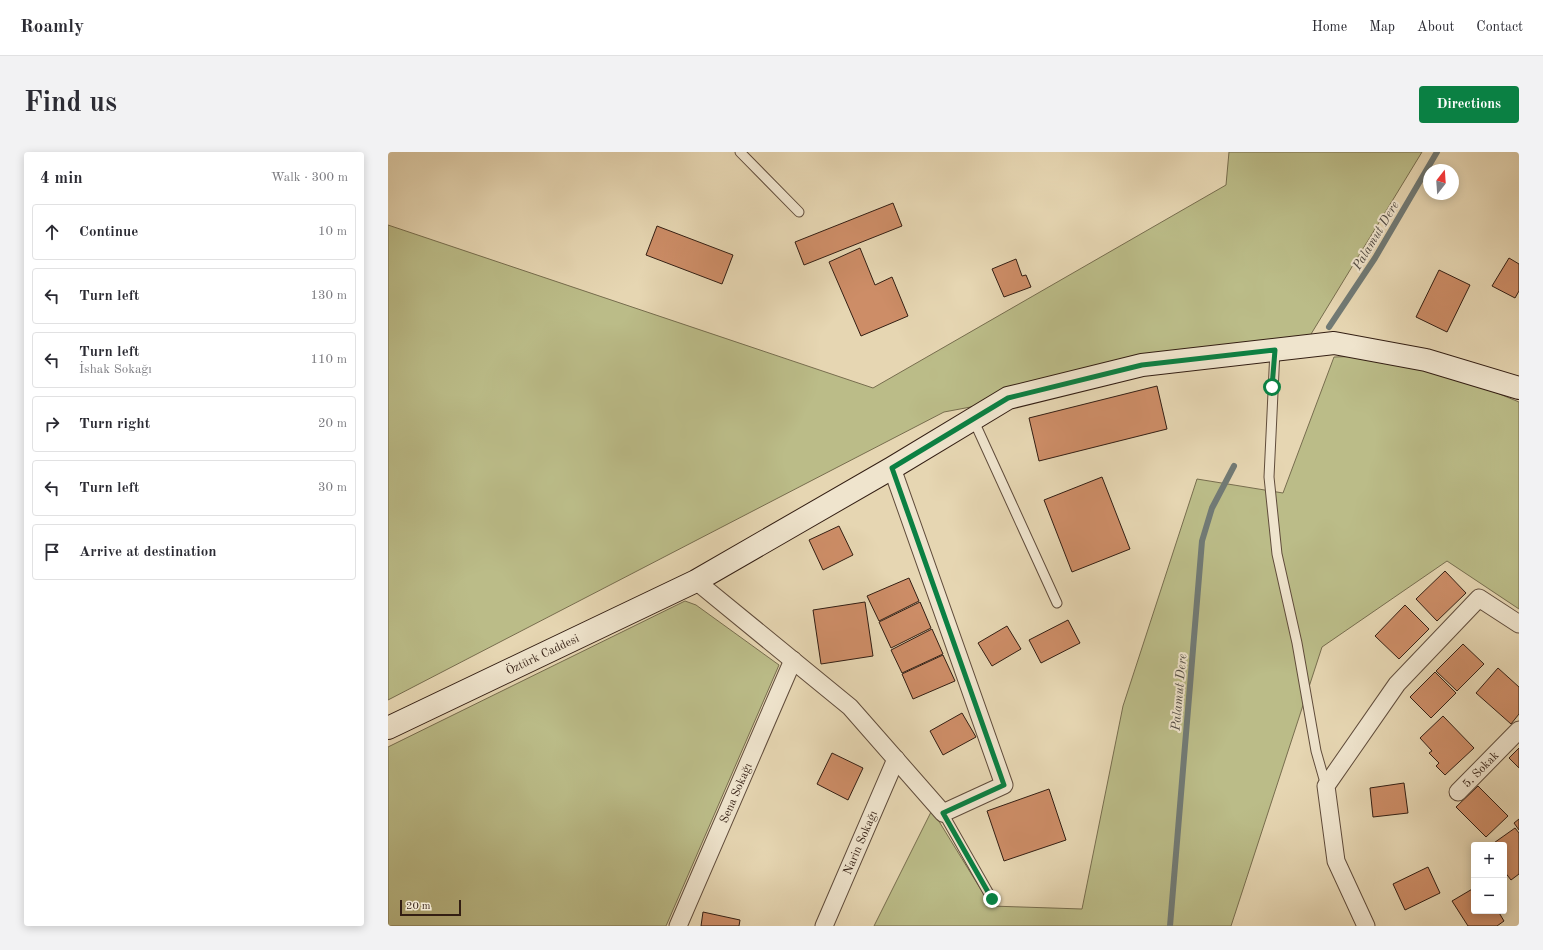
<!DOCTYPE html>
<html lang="en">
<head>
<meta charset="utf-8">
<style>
  body { margin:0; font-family:"Old Standard TT",serif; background:#f2f2f3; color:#2b2b33 }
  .controls { position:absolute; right:12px; bottom:12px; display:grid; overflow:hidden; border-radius:4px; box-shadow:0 2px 10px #0003 }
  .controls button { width:36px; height:36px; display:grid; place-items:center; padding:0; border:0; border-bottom:1px solid #e1e1e2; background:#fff; color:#2b2b33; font:20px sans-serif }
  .compass { position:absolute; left:1035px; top:12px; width:36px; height:36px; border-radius:50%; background:#fff; box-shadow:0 2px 10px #0003; rotate:17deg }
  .scale { position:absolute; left:12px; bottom:10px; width:61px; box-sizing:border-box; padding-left:4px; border:2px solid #331e13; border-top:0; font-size:11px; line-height:14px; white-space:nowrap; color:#331e13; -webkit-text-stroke:3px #efe4cd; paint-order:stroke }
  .stop { position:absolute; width:12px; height:12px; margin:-9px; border:3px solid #0b8043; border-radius:50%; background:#fff }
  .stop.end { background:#0b8043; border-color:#fff; box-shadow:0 1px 4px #0008 }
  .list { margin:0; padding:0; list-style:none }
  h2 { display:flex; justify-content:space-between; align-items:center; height:52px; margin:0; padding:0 16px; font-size:17px }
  h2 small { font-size:13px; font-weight:400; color:#7c7c81 }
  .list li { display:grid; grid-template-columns:26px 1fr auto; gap:12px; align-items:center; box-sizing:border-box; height:56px; margin:0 8px 8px; padding:0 8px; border:1px solid #e1e1e2; border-radius:4px }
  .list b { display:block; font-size:15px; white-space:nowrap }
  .list p { margin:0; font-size:13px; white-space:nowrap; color:#7c7c81 }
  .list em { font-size:13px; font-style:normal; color:#7c7c81 }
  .icon { flex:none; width:22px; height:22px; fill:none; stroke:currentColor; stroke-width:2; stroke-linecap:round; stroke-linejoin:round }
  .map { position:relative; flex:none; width:1131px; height:774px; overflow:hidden; border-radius:4px }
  header { display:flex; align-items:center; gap:24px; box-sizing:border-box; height:56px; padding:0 20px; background:#fff; border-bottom:1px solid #e1e1e2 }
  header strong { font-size:19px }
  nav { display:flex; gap:22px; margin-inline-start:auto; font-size:14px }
  .intro { display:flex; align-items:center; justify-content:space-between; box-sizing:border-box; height:96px; padding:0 24px }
  h1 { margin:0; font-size:28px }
  .button { padding:10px 18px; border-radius:4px; background:#0b8043; color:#fff; font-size:14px; font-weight:700 }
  main { display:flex; gap:24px; padding:0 24px }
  aside { flex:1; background:#fff; border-radius:4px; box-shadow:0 2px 10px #0003 }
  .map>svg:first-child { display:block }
  .green { fill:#bbbc88; stroke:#776d4e }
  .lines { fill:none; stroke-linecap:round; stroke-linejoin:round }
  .stream { stroke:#717a75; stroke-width:6 }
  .building { fill:#cd8d67; stroke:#331e13 }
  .lane-casing { stroke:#604c3b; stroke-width:11 }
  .street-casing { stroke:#604c3b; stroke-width:19 }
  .secondary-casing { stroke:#331e13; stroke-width:24 }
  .lane { stroke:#efe4cd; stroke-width:9 }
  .street { stroke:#efe4cd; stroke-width:17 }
  .secondary { stroke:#efe4cd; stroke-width:22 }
  .route { stroke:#0b8043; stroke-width:5 }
  .labels { text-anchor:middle; stroke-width:4; stroke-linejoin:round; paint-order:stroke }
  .street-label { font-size:12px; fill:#331e13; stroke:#efe4cd }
  .water-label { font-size:13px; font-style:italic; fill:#524c44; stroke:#efe4cd }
</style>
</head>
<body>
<header>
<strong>Roamly</strong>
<nav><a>Home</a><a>Map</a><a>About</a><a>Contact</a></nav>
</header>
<div class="intro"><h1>Find us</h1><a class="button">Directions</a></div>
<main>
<aside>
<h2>4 min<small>Walk · 300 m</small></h2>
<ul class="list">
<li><svg class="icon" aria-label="ahead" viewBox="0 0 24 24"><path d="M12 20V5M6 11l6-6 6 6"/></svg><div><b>Continue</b></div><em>10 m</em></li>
<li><svg class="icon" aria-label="left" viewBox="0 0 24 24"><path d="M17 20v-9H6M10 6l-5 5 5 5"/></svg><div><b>Turn left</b></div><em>130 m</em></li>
<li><svg class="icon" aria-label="left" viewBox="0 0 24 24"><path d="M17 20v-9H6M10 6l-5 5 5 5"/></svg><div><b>Turn left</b><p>İshak Sokağı</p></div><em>110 m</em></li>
<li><svg class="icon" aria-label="right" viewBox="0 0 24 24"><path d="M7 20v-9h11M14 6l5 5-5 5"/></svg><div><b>Turn right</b></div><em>20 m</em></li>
<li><svg class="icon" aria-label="left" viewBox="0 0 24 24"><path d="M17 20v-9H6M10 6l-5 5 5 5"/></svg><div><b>Turn left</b></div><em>30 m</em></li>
<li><svg class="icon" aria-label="arrive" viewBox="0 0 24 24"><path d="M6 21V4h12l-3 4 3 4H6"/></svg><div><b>Arrive at destination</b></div></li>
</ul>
</aside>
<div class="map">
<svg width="1131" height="774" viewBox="0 0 1131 774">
  <rect width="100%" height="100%" fill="#e6d6b2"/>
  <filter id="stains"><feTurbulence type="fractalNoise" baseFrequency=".005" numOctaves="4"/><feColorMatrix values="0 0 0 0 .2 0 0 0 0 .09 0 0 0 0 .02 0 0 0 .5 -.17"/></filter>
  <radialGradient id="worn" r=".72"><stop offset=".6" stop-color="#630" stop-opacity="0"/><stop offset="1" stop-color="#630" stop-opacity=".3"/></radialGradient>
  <!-- green -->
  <g class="green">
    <polygon points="841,0 1034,0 920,187 887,198 556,260 0,548 0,73 485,236 838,33"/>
    <polygon points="1017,203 1131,250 1131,457 1059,409 934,495 843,774 486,774 544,658 603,754 694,757 735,554 809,327 895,341 946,205"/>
    <polygon points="297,449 308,453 391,513 278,774 0,774 0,595"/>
  </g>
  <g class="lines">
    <!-- stream -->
    <g class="stream">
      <polyline points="941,175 987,106 1049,0"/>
      <polyline points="782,774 814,389 824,356 846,314"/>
    </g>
  </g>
  <!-- building -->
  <g class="building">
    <polygon points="505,51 514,74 416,113 407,90"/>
    <polygon points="269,74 345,103 334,132 258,103"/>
    <polygon points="472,96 487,133 504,125 520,164 473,184 441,110"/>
    <polygon points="1121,106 1131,112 1131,139 1127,146 1104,134"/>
    <polygon points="628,107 634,124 638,123 643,135 616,145 604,117"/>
    <polygon points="1051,118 1082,133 1059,180 1028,165"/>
    <polygon points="769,234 779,277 651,309 641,266"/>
    <polygon points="714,325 742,397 684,420 656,348"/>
    <polygon points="451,374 465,403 435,418 421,388"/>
    <polygon points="1057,419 1078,441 1049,469 1028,447"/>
    <polygon points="521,426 531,449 491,469 479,444"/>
    <polygon points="477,450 485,504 433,512 425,458"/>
    <polygon points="532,450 543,476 503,496 491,470"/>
    <polygon points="1017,453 1041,477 1011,507 987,484"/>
    <polygon points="680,468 692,491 653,511 641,488"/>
    <polygon points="619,474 633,497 604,514 590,491"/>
    <polygon points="544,477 555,502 514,521 503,498"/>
    <polygon points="1075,492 1096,512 1069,539 1048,519"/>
    <polygon points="555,503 567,529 525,547 514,522"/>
    <polygon points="1110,516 1131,535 1131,562 1123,572 1088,541"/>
    <polygon points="1047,520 1068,541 1043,566 1022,545"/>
    <polygon points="574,561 588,585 555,603 542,579"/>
    <polygon points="1055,564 1086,596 1057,623 1048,614 1051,611 1041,601 1044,599 1032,586"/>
    <polygon points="1131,596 1131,616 1121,606"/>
    <polygon points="444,601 475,616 460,648 429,632"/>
    <polygon points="1016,631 1020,661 985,665 982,636"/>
    <polygon points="1090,634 1120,664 1098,685 1068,655"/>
    <polygon points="661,637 678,688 616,709 599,659"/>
    <polygon points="1131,667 1131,678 1126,671"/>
    <polygon points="1127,676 1131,681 1131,722 1123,728 1116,719 1116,693 1103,693"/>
    <polygon points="1040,715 1052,741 1017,758 1005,732"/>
    <polygon points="1086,736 1086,759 1110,759 1116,769 1109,774 1080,774 1064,749"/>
    <polygon points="315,760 352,768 351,774 313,774"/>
  </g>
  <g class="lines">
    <!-- lane casing -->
    <g class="lane-casing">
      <g id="lane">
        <polyline points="352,0 411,60"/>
        <polyline points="887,198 881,325 889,402 909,491 928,599 938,634"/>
        <polyline points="585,267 669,451"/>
        <polyline points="555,661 604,747"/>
      </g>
    </g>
    <!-- street casing -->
    <g class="street-casing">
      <g id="street">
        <polyline points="308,429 462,555 555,661 616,633 504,316"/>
        <path id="s1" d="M1070,640l61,-62"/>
        <path id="s2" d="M290,774l115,-266"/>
        <path id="s3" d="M436,774l72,-167"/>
        <polyline points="978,774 948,709 938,634 1009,532 1091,446 1131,472"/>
      </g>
    </g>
    <!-- secondary casing -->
    <g class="secondary-casing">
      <g id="secondary">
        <path id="s4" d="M0,576l308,-147 196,-113 116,-70 134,-33 192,-22 92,17 93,28"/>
      </g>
    </g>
    <!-- lane -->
    <use href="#lane" class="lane"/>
    <!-- street -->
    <use href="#street" class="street"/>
    <!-- secondary -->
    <use href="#secondary" class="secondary"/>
  </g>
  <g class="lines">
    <!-- route -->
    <polyline class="route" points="604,747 555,661 616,633 504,316 620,246 754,213 887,198 884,235"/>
  </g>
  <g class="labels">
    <!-- street labels -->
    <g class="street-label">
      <text dy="4" stroke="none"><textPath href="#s4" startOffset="171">Öztürk Caddesi</textPath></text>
      <text dy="4" stroke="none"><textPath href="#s1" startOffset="32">5. Sokak</textPath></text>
      <text dy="4" stroke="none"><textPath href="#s2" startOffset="145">Sena Sokağı</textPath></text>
      <text dy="4" stroke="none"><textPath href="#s3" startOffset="91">Narin Sokağı</textPath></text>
    </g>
    <!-- water labels -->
    <g class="water-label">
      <text transform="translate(987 83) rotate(-59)" y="5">Palamut Dere</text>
      <text transform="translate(790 540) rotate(-85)" y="5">Palamut Dere</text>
    </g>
  </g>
  <rect width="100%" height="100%" filter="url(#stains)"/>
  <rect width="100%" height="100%" fill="url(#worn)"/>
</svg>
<div class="controls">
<button>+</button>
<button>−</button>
</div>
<svg class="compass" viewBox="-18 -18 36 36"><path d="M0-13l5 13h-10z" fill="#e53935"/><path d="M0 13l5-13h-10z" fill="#7c7c81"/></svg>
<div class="scale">20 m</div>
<div class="stop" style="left:884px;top:235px"></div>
<div class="stop end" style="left:604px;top:747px"></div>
</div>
</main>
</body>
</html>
